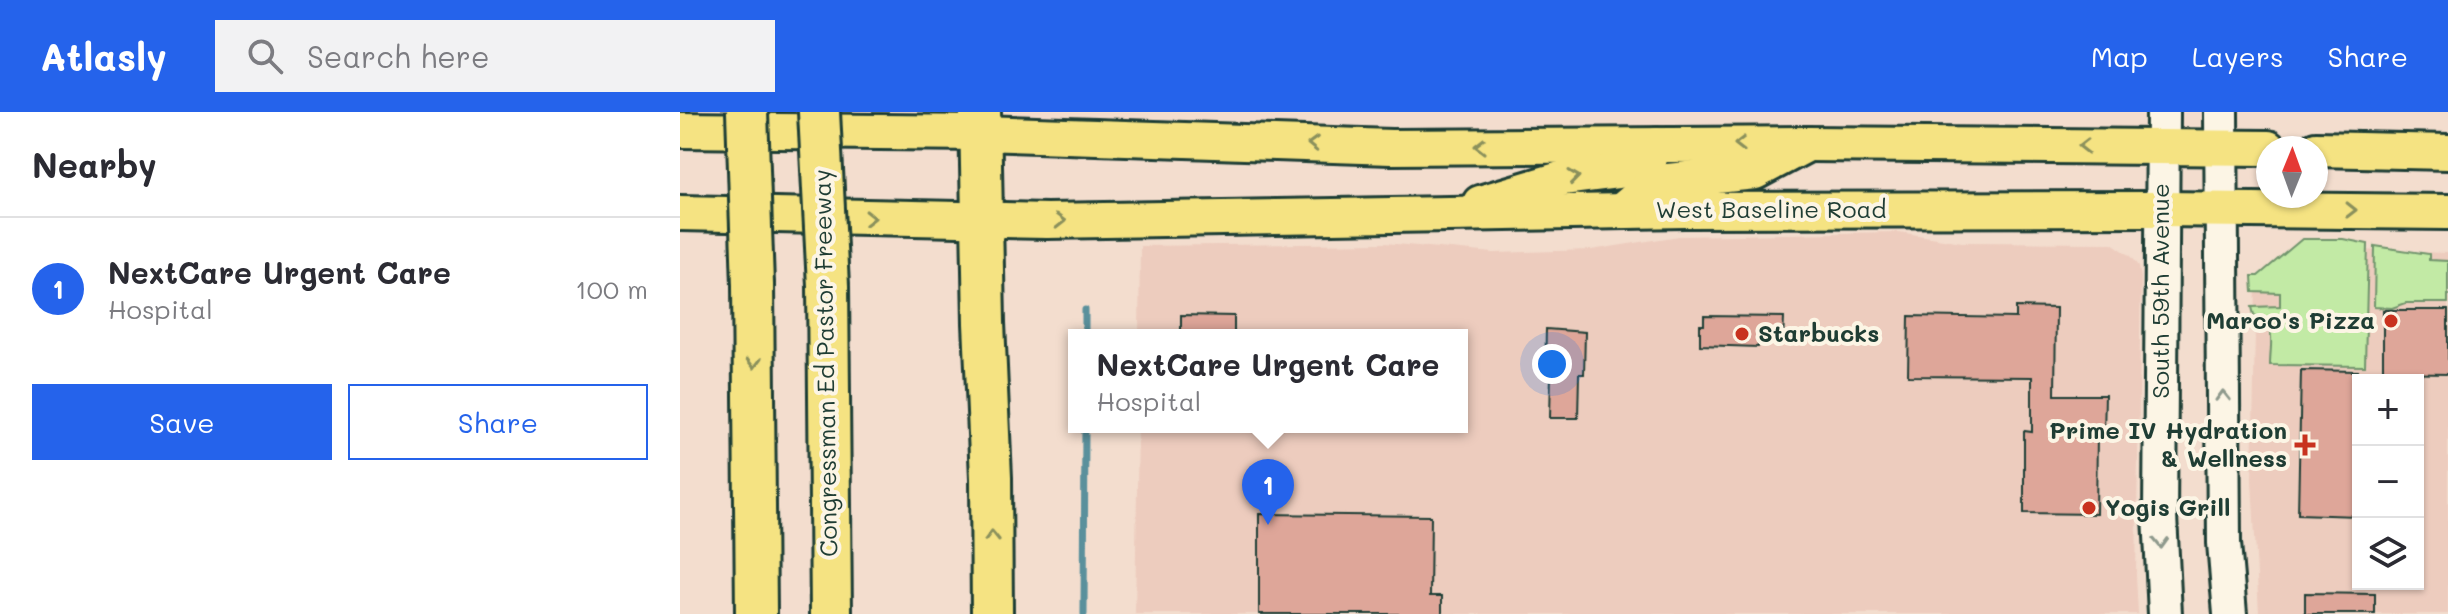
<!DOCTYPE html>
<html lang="en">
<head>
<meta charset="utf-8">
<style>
  body { margin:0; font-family:Mali,sans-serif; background:#f2f2f3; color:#2b2b33 }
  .controls { position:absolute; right:24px; bottom:24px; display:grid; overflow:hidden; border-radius:0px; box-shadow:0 2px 6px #0004 }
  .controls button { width:72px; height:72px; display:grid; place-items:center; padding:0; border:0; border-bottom:2px solid #e1e1e2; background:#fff; color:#2b2b33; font:40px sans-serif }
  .compass { position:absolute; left:1576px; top:24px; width:72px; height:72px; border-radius:50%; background:#fff; box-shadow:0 2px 6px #0004; rotate:1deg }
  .you { position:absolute; left:872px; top:252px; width:28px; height:28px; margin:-20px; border:6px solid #fff; border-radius:50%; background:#1a73e8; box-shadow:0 0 0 12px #1a73e833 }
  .badge { display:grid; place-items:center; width:52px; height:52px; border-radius:50%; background:#2563eb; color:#fff; font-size:26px; font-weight:700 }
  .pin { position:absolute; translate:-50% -66px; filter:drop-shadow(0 2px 4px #0008) }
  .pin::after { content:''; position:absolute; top:42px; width:28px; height:24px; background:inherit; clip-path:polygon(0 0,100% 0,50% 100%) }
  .popup { position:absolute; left:388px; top:217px; width:400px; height:104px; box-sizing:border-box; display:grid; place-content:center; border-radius:0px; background:#fff; filter:drop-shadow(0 2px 6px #0005); font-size:26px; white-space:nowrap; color:#7c7c81 }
  .popup b { font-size:30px; color:#2b2b33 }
  .popup::after { content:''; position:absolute; left:50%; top:100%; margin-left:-16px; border:16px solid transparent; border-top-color:#fff }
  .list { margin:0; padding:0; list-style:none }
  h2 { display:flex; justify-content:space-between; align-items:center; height:104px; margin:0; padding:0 32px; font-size:34px }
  h2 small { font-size:26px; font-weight:400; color:#7c7c81 }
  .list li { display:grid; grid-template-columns:52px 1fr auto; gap:24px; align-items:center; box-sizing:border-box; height:144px; padding:0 32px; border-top:2px solid #e1e1e2 }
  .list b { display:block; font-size:30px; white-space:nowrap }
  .list p { margin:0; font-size:26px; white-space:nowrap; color:#7c7c81 }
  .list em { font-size:26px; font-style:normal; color:#7c7c81 }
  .actions { display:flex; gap:16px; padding:24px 32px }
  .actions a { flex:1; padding:18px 0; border:2px solid #2563eb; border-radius:0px; text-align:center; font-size:28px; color:#2563eb }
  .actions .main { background:#2563eb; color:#fff }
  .icon { flex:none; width:44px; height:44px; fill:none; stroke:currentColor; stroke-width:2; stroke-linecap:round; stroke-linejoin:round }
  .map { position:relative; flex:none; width:1768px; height:502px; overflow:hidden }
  header { display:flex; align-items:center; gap:48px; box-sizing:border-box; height:112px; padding:0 40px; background:#2563eb; color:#fff }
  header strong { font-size:38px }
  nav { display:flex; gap:44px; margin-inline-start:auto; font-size:28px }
  .search { width:560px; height:72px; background:#f2f2f3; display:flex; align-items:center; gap:20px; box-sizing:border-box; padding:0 28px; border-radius:0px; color:#7c7c81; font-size:30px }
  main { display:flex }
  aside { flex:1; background:#fff }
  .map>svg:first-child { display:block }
  .built { fill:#edccbe; fill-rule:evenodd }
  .green { fill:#c2eaa5; stroke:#70946c; stroke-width:2 }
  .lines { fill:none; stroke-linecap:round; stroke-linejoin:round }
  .stream { stroke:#5a909c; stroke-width:7 }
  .building { fill:#dea699; stroke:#1f3d34; stroke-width:2 }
  .secondary-casing { stroke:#1f3d34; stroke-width:38 }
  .primary-casing { stroke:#1f3d34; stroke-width:40 }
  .highway-casing { stroke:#1f3d34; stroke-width:46 }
  .secondary { stroke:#fcf5e5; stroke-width:32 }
  .primary { stroke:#f5e382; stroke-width:34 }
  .highway { stroke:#f5e382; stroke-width:40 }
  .highway-bridge-casing { stroke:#1f3d34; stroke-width:46; stroke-linecap:butt }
  .highway-bridge { stroke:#f5e382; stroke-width:40 }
  .oneway { stroke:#8a905b }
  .oneway2 { stroke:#8e998c }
  .poi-dot { fill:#c8321e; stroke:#fcf5e5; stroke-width:3 }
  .labels { text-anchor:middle; stroke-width:8; stroke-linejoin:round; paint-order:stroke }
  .street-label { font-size:24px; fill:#1f3d34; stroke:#fcf5e5 }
  .poi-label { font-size:24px; font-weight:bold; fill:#1f3d34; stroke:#fcf5e5; text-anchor:end }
</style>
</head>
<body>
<header>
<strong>Atlasly</strong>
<div class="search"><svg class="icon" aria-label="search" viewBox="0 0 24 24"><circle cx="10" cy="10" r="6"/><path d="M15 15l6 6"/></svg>Search here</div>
<nav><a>Map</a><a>Layers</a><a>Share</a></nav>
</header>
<main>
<aside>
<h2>Nearby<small></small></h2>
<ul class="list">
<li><span class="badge">1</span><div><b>NextCare Urgent Care</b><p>Hospital</p></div><em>100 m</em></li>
</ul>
<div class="actions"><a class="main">Save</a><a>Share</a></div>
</aside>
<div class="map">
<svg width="1768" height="502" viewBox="0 0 1768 502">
  <rect width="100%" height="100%" fill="#f3ddce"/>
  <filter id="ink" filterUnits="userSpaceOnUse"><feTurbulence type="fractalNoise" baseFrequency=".0125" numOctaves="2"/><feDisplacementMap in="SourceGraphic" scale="16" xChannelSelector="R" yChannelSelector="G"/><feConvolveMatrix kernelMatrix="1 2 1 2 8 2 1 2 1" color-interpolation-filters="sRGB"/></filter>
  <g filter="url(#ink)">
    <!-- built -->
    <g class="built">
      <polygon points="1219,120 1282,130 1432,131 1451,144 1459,154 1461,166 1456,463 1458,502 455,502 458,315 782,315 782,223 459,223 460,134 705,131 814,141 911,138 999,124"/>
      <path d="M1616,136l152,5v361h-189l-7,-134 4,-201zM1678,268h60v204h-60z"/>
    </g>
    <!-- green -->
    <g class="green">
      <path d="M1622,127h41l25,5 -3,122 -95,-1c0,-22 8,-41 -16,-50l-2,-8 28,-1v-13l-27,-1 -1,-16h6z"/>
      <polygon points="1695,134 1749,142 1749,148 1768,149 1768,191 1726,191 1712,196 1694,195"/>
    </g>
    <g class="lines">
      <!-- stream -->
      <g class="stream">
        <polyline points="405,223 405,198"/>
        <polyline points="404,502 405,315"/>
      </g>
    </g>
    <!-- building -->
    <g class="building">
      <polygon points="1336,195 1376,196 1375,283 1425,283 1424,322 1417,322 1416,402 1344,401 1344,319 1352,320 1352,265 1228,264 1229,204 1336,206"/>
      <polygon points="1703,198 1768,198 1768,262 1703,261"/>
      <polygon points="501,203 554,204 554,223 501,223"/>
      <polygon points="1024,204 1104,205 1103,231 1078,231 1078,235 1020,233 1020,213 1024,213"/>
      <polygon points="866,217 905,220 904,262 899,262 898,306 870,306 871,261 865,262"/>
      <polygon points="1621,258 1678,259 1678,404 1618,402"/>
      <polygon points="579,402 751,404 750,484 762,484 762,502 579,502"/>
      <polygon points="1625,481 1695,482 1695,502 1625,502"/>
    </g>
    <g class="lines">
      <!-- secondary casing -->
      <g class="secondary-casing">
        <g id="secondary">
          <polyline points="1483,0 1480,404 1485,502"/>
          <polyline points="1541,0 1544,431 1550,502"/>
        </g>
      </g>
      <!-- primary casing -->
      <g class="primary-casing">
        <g id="primary">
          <polyline points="0,18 301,21 711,35 1128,32 1588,36"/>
          <polyline points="1636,37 1768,40"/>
          <polyline points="800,91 884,66 939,59 959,52 970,45 977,33"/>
          <polyline points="941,99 967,77 988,69 1075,60 1124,34"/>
          <polyline points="0,101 367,109 1004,98 1482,97 1768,100"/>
        </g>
      </g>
      <!-- highway casing -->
      <g class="highway-casing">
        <g id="highway">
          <polyline points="300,0 304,211 311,366 312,502"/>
          <polyline points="73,173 76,502"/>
          <polyline points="148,174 151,502"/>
        </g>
      </g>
      <!-- secondary -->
      <use href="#secondary" class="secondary"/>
      <!-- primary -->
      <use href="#primary" class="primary"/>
      <!-- highway -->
      <use href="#highway" class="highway"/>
      <!-- highway-bridge casing -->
      <g class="highway-bridge-casing">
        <g id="highway-bridge">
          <polyline points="67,0 73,173"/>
          <polyline points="139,0 148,174"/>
        </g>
      </g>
      <!-- highway-bridge -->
      <use href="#highway-bridge" class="highway-bridge"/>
    </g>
    <!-- one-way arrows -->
    <defs><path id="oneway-chevron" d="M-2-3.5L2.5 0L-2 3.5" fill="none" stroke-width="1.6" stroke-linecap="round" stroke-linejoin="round" transform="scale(2)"/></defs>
    <g class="oneway">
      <use href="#oneway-chevron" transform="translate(633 32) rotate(-178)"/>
      <use href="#oneway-chevron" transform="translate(1060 32) rotate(180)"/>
      <use href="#oneway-chevron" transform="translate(800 34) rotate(180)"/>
      <use href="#oneway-chevron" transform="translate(1404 34) rotate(-180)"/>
      <use href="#oneway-chevron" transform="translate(894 65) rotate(-8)"/>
      <use href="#oneway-chevron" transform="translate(1671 98) rotate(1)"/>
      <use href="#oneway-chevron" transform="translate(190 106) rotate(1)"/>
      <use href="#oneway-chevron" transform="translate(380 109) rotate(-1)"/>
      <use href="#oneway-chevron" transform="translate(74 251) rotate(89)"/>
      <use href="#oneway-chevron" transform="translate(312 424) rotate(-91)"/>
    </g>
    <g class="oneway2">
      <use href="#oneway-chevron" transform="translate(1543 284) rotate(-91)"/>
      <use href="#oneway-chevron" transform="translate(1481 431) rotate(88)"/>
    </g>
  </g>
  <!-- markers -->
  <g class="poi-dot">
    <circle cx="1711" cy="209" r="8"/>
    <circle cx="1062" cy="222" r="8"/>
    <path d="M1621 321h8v8h8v8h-8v8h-8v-8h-8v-8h8z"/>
    <circle cx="1409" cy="396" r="8"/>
  </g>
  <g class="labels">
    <!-- street labels -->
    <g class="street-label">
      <text x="1091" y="106">West Baseline Road</text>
      <text transform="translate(1481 179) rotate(-90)" y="8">South 59th Avenue</text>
      <text transform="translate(146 251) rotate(-91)" y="8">Congressman Ed Pastor Freeway</text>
    </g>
    <!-- poi labels -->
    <g class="poi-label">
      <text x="1695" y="217">Marco's Pizza</text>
      <text x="1078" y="230" text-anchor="start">Starbucks</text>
      <text x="1607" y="327">Prime IV Hydration<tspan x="1607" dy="28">&amp; Wellness</tspan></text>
      <text x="1425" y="404" text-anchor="start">Yogis Grill</text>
    </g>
  </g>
</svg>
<div class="controls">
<button>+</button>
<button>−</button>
<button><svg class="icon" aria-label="layers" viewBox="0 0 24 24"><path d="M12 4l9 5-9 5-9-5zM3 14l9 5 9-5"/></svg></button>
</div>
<svg class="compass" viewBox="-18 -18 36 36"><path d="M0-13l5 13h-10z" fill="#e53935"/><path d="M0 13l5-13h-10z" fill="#7c7c81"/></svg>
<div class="you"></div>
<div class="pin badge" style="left:588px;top:413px">1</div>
<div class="popup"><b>NextCare Urgent Care</b>Hospital</div>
</div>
</main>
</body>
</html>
